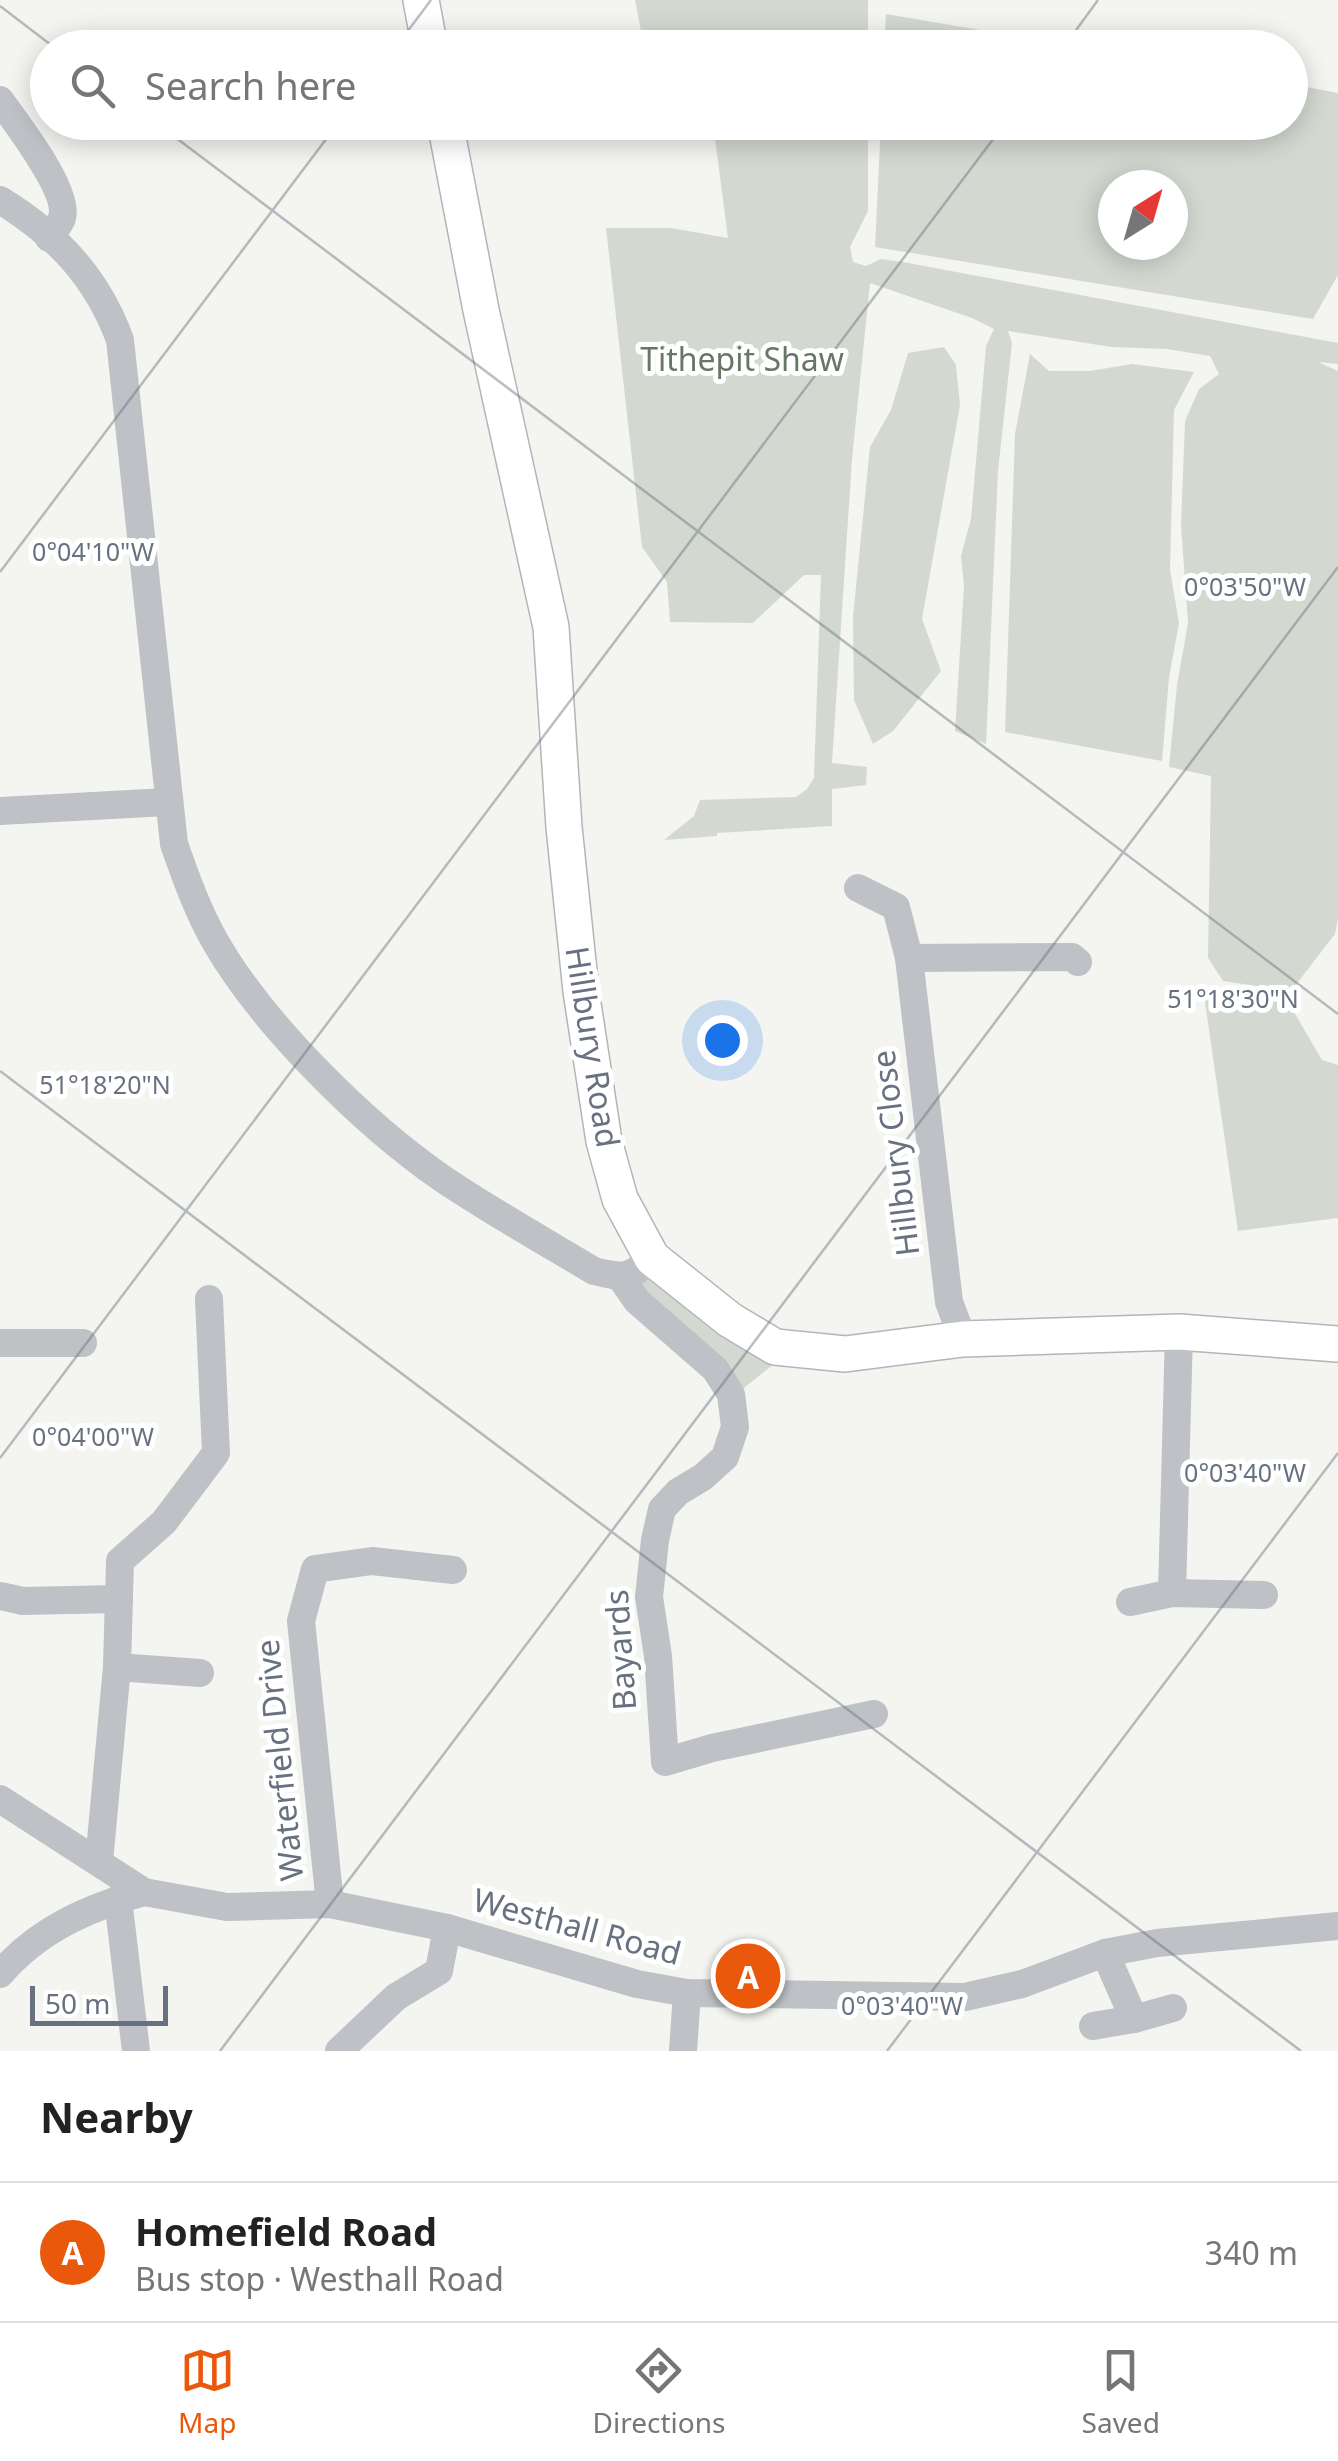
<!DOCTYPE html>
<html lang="en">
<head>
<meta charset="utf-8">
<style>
  body { margin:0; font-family:"Noto Sans",sans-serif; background:#f2f2f2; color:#222 }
  .compass { position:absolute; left:1098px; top:170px; width:90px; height:90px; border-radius:50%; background:#fff; box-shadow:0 5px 25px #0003; rotate:37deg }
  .scale { position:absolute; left:30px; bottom:25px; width:138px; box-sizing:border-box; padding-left:10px; border:5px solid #67717f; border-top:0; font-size:28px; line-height:35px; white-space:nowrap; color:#67717f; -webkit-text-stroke:8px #fff; paint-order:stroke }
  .you { position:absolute; left:722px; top:1040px; width:35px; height:35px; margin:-25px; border:8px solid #fff; border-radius:50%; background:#1a73e8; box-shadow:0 0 0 15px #1a73e833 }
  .badge { display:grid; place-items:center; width:65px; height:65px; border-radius:50%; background:#ea580c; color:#fff; font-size:32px; font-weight:700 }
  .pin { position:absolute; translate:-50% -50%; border:5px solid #fff; box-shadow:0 2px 10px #0006 }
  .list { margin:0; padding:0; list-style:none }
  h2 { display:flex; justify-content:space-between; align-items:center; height:130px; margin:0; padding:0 40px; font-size:42px }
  h2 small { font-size:32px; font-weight:400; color:#767676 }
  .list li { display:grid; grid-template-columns:65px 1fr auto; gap:30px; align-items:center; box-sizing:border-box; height:140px; padding:0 40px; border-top:2px solid #e0e0e0 }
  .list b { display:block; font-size:38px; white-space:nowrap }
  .list p { margin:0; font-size:32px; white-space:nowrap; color:#767676 }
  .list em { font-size:32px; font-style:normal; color:#767676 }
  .icon { flex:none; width:55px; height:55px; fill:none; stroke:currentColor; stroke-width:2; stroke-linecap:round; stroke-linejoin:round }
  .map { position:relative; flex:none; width:1338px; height:2051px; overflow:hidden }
  .search { position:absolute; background:#fff; box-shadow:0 5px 25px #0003; left:30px; right:30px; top:30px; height:110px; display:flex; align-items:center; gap:25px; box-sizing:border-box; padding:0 35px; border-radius:55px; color:#767676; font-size:38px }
  .sheet { height:270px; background:#fff }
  nav { display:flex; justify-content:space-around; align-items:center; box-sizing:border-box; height:140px; border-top:2px solid #e0e0e0; background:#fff; font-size:28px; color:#767676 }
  nav a { display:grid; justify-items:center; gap:5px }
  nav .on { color:#ea580c }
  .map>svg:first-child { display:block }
  .green { fill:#d3d9d1; fill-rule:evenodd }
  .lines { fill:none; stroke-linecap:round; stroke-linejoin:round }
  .major-casing { stroke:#b2b5b9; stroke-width:38 }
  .minor { stroke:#bec1c5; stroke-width:28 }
  .major { stroke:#fff; stroke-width:35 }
  .ticks { fill:none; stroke:#67717f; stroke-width:2.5; stroke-opacity:0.45 }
  .labels { text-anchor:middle; stroke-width:10; stroke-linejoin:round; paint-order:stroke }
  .park-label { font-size:32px; fill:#677765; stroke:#fff }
  .street-label { font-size:32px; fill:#67717f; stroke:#fff }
  .ticks-label { font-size:25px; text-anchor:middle; fill:#67717f; stroke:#fff; stroke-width:10; stroke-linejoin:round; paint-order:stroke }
</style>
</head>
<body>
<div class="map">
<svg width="1338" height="2051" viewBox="0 0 1338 2051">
  <rect width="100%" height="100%" fill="#f4f4f1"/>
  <!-- green -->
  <g class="green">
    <polygon points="635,0 868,0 868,47 644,47"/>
    <polygon points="886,14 1080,47 884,47"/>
    <path d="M1291,84l47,9v182l-25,44 -438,-72 6,-124 409,-1zM1113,185h60v60h-60z"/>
    <polygon points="713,123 868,123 868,211 850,247 853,262 866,266 881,259 903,262 1338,343 1338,364 1318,362 1338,371 1338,918 1335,934 1291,991 1223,981 1208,958 1211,776 1169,767 1177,685 1188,623 1181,525 1185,421 1199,389 1219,374 1210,356 1167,349 1112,347 1008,331 1012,343 998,471 986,744 955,731 964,585 961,556 971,519 986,346 994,329 972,318 870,283 852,459 832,763 867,767 866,785 832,789 832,826 717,833 717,836 664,840 694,816 700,800 796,797 807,789 814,778 821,575 804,575 753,623 670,622 667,582 642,547 606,228 671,228 728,238"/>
    <polygon points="944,347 956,365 960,405 922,619 941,671 893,731 873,744 854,700 853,617 870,447 891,410 908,353"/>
    <polygon points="1030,354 1049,371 1090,371 1132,364 1194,372 1174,410 1170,570 1179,623 1169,678 1162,761 1005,732 1015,434"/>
    <polygon points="1203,988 1288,1002 1322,1060 1338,1065 1338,1218 1238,1231"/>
    <polygon points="650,1277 714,1330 775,1363 744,1388 725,1365 639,1286"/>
  </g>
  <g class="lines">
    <!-- major casing -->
    <g class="major-casing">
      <g id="major">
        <polyline points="421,0 430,48"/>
        <polyline points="445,122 481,310 551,627 564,827 581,991 604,1141 620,1199 652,1258 730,1320 775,1347 845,1354 963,1339 1179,1332 1338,1344"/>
      </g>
    </g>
    <!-- minor -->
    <g class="minor">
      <path d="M0,100c16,23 70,91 62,118 -2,6 -9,14 -13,20"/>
      <path d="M0,200c57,35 97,77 120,140l54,504c12,34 24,68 42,99 48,83 149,182 227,236 49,33 101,62 151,92 29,7 35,8 58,-13"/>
      <polyline points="0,811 167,802"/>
      <polyline points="858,888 896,907 909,958 949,1302 963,1339"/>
      <polyline points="909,958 1072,957 1078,962"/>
      <polyline points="621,1278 637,1301 715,1369 731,1394 735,1427 725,1457 703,1477 678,1492 662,1509 655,1540 649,1597 658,1656 665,1762 712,1748 874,1714"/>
      <polyline points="0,1343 83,1343"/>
      <polyline points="1172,1593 1179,1332"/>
      <polyline points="0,1596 23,1601 119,1599"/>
      <polyline points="1130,1602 1172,1593 1264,1595"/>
      <polyline points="117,1667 200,1673"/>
      <polyline points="0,1799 144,1892 227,1907 330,1904 447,1928 637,1984 687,1993 965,1997 1022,1984 1105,1953 1157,1943 1338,1926"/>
      <polyline points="99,1862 117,1667 120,1561 164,1522 216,1453 209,1299"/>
      <polyline points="118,1899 136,2051"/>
      <polyline points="330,1904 301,1621 315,1569 372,1561 453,1570"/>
      <path d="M0,1974c39,-45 88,-66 144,-82"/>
      <polyline points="1134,2019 1173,2008"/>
      <polyline points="1093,2026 1134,2019 1105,1953"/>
      <polyline points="339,2051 396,1997 439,1971 447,1928"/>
      <polyline points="683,2051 687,1993"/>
    </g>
    <!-- major -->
    <use href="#major" class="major"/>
  </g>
  <!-- ticks -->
  <path class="ticks" d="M0,6l55,42M395,48l36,-48M1063,48l35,-48M155,122l1183,892M0,572l339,-450M0,1071l1301,980M0,1458l1006,-1336M220,2051l1118,-1484M887,2051l451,-598"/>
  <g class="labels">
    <!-- park labels -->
    <g class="park-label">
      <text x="742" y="371">Tithepit Shaw</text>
    </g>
    <!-- street labels -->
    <g class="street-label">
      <text transform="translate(592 1047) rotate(81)" y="11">Hillbury Road</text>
      <text transform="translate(896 1153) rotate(-97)" y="11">Hillbury Close</text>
      <text transform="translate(621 1650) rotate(-94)" y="11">Bayards</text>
      <text transform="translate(280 1760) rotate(-96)" y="11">Waterfield Drive</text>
      <text transform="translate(577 1927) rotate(15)" y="11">Westhall Road</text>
    </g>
  </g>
  <g class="ticks-label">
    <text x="93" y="561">0°04'10"W</text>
    <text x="1245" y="596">0°03'50"W</text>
    <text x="1233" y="1008">51°18'30"N</text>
    <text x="105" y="1094">51°18'20"N</text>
    <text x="93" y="1446">0°04'00"W</text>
    <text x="1245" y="1482">0°03'40"W</text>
    <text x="902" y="2015">0°03'40"W</text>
  </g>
</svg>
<svg class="compass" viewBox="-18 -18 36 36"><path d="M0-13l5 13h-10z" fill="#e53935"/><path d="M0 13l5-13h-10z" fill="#767676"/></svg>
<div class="scale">50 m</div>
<div class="you"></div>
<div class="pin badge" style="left:748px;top:1976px">A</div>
<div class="search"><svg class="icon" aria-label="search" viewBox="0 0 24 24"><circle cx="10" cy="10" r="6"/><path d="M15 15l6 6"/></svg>Search here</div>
</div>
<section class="sheet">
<h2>Nearby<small></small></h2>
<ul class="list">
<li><span class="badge">A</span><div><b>Homefield Road</b><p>Bus stop · Westhall Road</p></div><em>340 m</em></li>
</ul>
</section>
<nav>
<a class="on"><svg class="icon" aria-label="map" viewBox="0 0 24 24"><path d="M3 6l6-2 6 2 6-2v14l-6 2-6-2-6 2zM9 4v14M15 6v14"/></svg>Map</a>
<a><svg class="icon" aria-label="directions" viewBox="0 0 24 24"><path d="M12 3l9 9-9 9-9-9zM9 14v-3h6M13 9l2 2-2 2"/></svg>Directions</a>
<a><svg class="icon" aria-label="saved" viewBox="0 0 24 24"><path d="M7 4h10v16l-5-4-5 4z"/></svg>Saved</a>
</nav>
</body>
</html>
